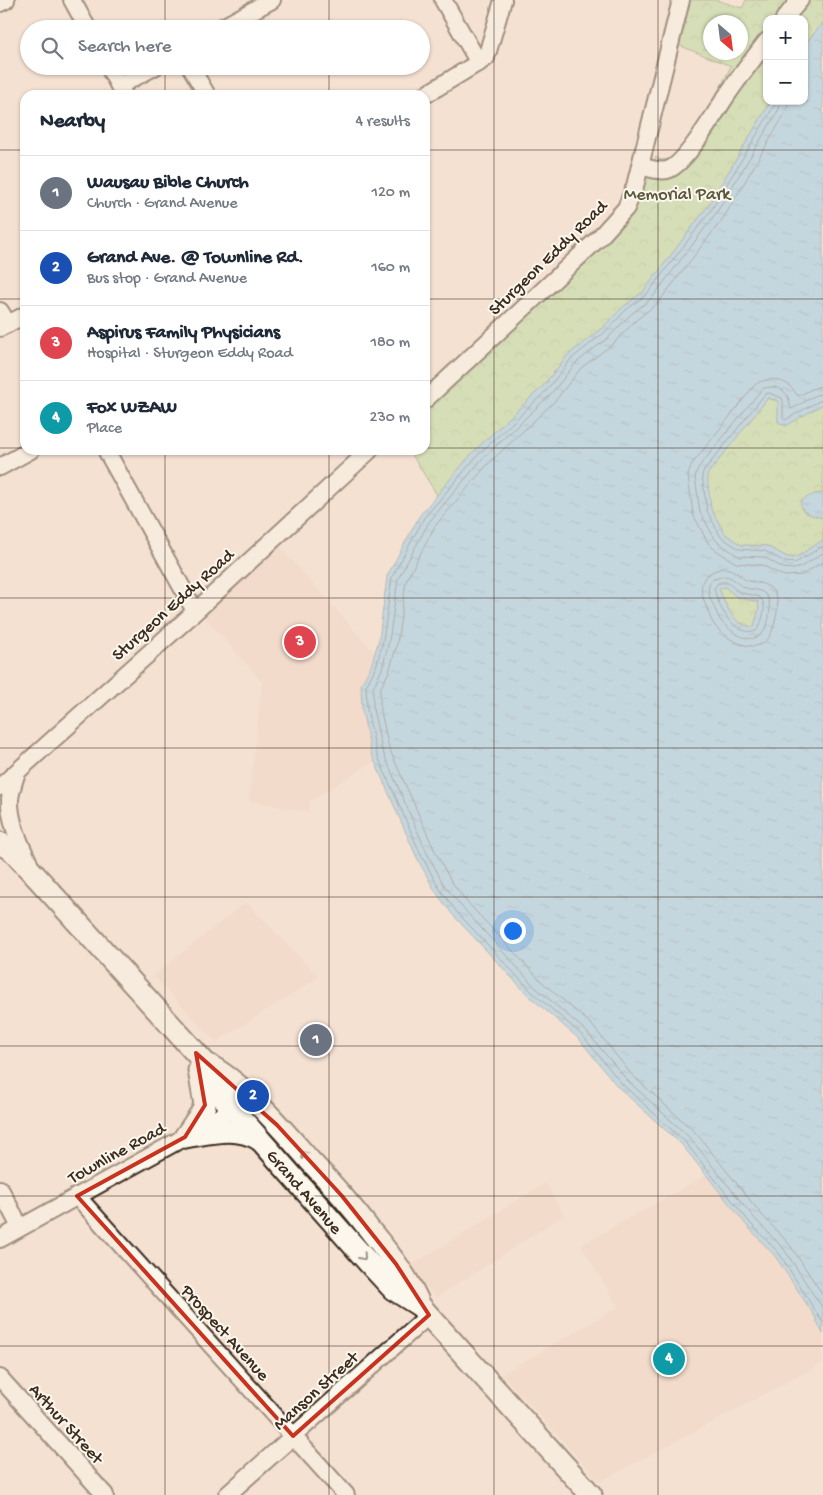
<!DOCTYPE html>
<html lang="en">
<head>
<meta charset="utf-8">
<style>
  body { margin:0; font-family:"Gochi Hand",sans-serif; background:#f2f2f3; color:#1f2937 }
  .controls { position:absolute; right:15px; top:15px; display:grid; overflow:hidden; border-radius:10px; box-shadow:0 1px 4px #0004 }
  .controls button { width:45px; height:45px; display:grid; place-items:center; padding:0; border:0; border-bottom:1px solid #e0e1e3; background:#fff; color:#1f2937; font:25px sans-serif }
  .compass { position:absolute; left:703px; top:15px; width:45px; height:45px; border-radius:50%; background:#fff; box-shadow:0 1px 4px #0004; rotate:152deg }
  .you { position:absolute; left:512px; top:930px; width:18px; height:18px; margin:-12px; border:4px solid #fff; border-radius:50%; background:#1a73e8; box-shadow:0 0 0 8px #1a73e833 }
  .badge { display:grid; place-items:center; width:32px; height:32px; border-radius:50%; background:#ea580c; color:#fff; font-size:16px; font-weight:700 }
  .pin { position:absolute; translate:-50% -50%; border:2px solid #fff; box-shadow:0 1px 5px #0006 }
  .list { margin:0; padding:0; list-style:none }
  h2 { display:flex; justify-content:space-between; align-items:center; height:65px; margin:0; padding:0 20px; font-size:21px }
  h2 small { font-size:16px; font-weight:400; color:#747a83 }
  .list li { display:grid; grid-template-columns:32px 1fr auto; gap:15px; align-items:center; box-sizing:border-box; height:75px; padding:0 20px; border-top:1px solid #e0e1e3 }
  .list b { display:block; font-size:19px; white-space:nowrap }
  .list p { margin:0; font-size:16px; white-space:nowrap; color:#747a83 }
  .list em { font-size:16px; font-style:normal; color:#747a83 }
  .icon { flex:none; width:28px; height:28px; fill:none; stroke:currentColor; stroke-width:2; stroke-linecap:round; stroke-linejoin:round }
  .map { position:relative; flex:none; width:823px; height:1495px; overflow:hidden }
  .search { position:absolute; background:#fff; box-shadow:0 1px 4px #0004; left:20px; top:20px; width:410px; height:55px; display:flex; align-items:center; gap:12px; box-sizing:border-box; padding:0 18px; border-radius:28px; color:#747a83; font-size:19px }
  .panel { position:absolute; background:#fff; box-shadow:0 1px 4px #0004; left:20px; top:90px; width:410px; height:365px; border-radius:15px }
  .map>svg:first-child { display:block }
  .built { fill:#efd2c0 }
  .park { fill:url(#park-crowns); stroke:#76825a; fill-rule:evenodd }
  .water { fill:url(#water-ripples); stroke:#6c899a; fill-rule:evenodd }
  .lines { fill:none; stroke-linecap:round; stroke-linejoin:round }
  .shore { stroke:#5c6a71; stroke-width:1 }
  .minor-casing { stroke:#3b2a1e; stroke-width:20 }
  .major-casing { stroke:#3b2a1e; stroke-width:25 }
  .minor { stroke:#fbf7ec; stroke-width:16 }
  .major { stroke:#fbf7ec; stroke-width:21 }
  .oneway { stroke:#9b9085 }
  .marked { fill:none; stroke:#c8321e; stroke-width:4; stroke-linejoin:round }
  .grid { fill:none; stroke:#3b2a1e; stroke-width:1; stroke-opacity:0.55 }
  .labels { text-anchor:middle; stroke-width:4; stroke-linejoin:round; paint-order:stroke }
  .park-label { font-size:18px; fill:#58563c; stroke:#fbf7ec }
  .street-label { font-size:18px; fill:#3b2a1e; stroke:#fbf7ec }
</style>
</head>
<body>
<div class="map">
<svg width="823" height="1495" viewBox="0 0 823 1495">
  <defs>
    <pattern id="park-crowns" width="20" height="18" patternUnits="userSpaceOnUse" patternTransform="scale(1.25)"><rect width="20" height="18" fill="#b0d996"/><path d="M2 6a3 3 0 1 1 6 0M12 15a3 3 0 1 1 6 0" fill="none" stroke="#98ba81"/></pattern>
    <pattern id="water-ripples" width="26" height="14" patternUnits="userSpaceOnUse" patternTransform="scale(1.25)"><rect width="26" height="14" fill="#8dc9ed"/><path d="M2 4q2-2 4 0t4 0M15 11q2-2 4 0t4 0" fill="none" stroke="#74a3bf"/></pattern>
  </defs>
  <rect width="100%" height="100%" fill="#f4e1d2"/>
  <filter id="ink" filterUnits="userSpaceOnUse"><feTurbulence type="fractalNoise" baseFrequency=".02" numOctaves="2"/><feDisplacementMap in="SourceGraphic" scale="10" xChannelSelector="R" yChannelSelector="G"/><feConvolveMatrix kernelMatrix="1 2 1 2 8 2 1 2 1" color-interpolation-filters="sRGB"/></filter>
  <g filter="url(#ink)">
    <!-- built -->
    <g class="built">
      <polygon points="278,545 375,653 371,666 361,685 362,710 371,753 375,761 310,801 308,812 249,801 262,682 202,614"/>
      <polygon points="246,902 319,977 216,1042 153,976"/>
      <polygon points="706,1175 748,1227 775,1256 814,1315 823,1334 823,1363 600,1482 502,1374 618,1307 581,1245"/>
      <polygon points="545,1183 564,1215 436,1298 409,1267"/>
    </g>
    <!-- park -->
    <g class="park">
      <path d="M690,0h26l26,8 4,-8h77v23l-19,22v-26h-37v82h4l-63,105 -64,85 -21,16 -21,21 -34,27 -26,32 -68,64 -37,44 -28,-45h16v-40l160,-146 26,-26 10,-13 16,-26 19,-42 5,3 9,-1c29,-23 45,-61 61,-93l-53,-21zM710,22h30v30h-30z"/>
      <polygon points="768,398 779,401 778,422 785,426 823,404 823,493 814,494 801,509 806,513 823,518 823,540 795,558 787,557 767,546 741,545 725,534 711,509 706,475"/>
      <path d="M726,587l11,10 21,5 1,6 -5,19c-22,-2 -27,-20 -35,-38z"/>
    </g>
    <!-- water -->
    <g class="water">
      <path d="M823,23v381l-37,22 -8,-4v-21l-10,-3 -61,77 4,34 14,25 16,11 26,1 20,11 8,1 28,-18v794l-9,-19 -39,-59 -27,-29 -66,-82 -64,-58 -39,-48 -50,-43 -77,-82 -17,-23 -18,-33 -46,-105 -9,-43 -1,-25 10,-19 8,-27 8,-63 33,-61 54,-64 68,-64 26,-32 34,-27 21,-21 21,-16 64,-85 63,-105h33v-56zM725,587l12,10 21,5 1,6 -5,19c-22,-2 -27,-20 -35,-38z"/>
      <path d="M823,493v25c-13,-4 -20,-3 -23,-17l14,-7z"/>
    </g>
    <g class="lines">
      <!-- shore -->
      <g class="shore">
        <polyline points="775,101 774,106 712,209 647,294 626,310 605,332 571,359 546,391 478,455 424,518 392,577 383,641 376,667 366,686 367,709 376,752 421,855 439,888 456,911 532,992 582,1035 622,1084 685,1142 751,1224 779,1253 823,1323"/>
        <polyline points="781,101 779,109 717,212 652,298 630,315 609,337 576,363 550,395 482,459 429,522 398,579 389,642 382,669 373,688 373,709 382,750 427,853 444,885 461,906 536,988 586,1031 627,1080 690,1138 756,1220 784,1249 823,1309"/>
        <polyline points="789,101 786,112 724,217 658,303 635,321 614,343 581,368 555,401 488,464 435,526 406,581 397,644 389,672 380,689 380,708 389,748 434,849 451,881 467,902 542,982 592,1025 632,1075 696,1133 762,1215 790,1245 823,1295"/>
        <path d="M823,386l-9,2 -16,8c-2,-2 -4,-6 -7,-9 -11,-10 -29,-10 -38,0l-61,77 -4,11 5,39 15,29 6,6 22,14 26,2 17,9 6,2 17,-1 21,-13"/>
        <path d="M823,394l-7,1 -24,14 -2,-2c0,-16 -13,-24 -28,-18l-64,79 -3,9 5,35 15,27 4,4 19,13 26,1 19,11 11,1 7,-2 22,-14"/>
        <polyline points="823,400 819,401 785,420 783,418 783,401 782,398 769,393 765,394 703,472 702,475 707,511 721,537 739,549 765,551 785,562 795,563 823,546"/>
        <path d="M723,568c11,0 14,7 23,12 6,2 13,2 19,5 17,7 13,26 9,40 -2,8 -5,15 -12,19 -16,7 -37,-6 -47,-18 -4,-5 -6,-12 -8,-18 -9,-20 -9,-34 16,-40z"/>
        <path d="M724,576c9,0 12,7 19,11 7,3 17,2 22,7 9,8 4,37 -6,42 -12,8 -29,-5 -37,-14 -3,-3 -5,-9 -7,-13 -4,-10 -11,-19 -3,-29z"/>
        <path d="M726,582c5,2 8,7 13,10 6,3 14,2 20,5 10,6 3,27 -3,34 -23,5 -37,-23 -42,-42l3,-5z"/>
      </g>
      <!-- minor casing -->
      <g class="minor-casing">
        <g id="minor">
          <polyline points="72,0 88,29"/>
          <polyline points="443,0 479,63"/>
          <polyline points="0,3 6,0"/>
          <polyline points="784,19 800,0"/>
          <polyline points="219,29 272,0"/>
          <polyline points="108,66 124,95"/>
          <polyline points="190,66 207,95"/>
          <polyline points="119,86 156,66"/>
          <polyline points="425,95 486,58 503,0"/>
          <path d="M641,166c7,2 18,6 26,4 18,-4 49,-59 60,-75 13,-19 26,-36 40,-54"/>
          <polyline points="0,311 8,324"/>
          <polyline points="0,328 25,315"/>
          <polyline points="425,400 599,238 626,208 635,186 681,0"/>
          <polyline points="106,450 195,611"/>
          <polyline points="0,467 31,450"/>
          <path d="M17,772c-3,9 -6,18 -7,27 -1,21 10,45 19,64"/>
          <polyline points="0,787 186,620 370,450"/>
          <polyline points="0,1189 20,1227"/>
          <polyline points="77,1196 346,1495"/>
          <polyline points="0,1239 185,1137 243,1103"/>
          <polyline points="0,1378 105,1495"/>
          <polyline points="227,1495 429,1315"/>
        </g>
      </g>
      <!-- major casing -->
      <g class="major-casing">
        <g id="major">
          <path d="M0,843l13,8 192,212c39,20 76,65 105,98 22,23 43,47 62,72 19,23 37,46 48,73"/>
          <polyline points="205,1063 209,1079 218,1092 368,1262 393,1289 420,1306 591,1495"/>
          <polyline points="185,1137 202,1112 205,1105 199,1070"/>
          <path d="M185,1137c25,-4 52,-12 75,3"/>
        </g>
      </g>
      <!-- minor -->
      <use href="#minor" class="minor"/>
      <!-- major -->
      <use href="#major" class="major"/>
    </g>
    <!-- one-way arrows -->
    <defs><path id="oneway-chevron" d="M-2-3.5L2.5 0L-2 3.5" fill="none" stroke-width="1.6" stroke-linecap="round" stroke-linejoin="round" transform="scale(1.25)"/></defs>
    <g class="oneway">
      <use href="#oneway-chevron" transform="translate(304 1154) rotate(-132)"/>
      <use href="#oneway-chevron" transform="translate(363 1257) rotate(49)"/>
    </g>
  </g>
  <!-- marked area -->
  <path d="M0 0H823V1495H0ZM196,1053l81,72 65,71 54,68 33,51 -136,121 -216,-240 108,-59 20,-32z" fill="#f4e1d2" fill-opacity=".55" fill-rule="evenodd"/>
  <path class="marked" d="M196,1053l81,72 65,71 54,68 33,51 -136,121 -216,-240 108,-59 20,-32z"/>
  <!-- grid -->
  <path class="grid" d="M165,0v29M329,0v29M494,0v1495M658,0v1495M165,66v29M329,66v29M0,150h25M425,150h398M0,299h25M425,299h398M0,448h25M425,448h398M165,450v1045M329,450v1045M0,598h823M0,748h823M0,897h823M0,1046h823M0,1196h823M0,1346h823"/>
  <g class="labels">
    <!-- park labels -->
    <g class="park-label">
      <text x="677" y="199">Memorial Park</text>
    </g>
    <!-- street labels -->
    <g class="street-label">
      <text transform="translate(547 257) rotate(-44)" y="6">Sturgeon Eddy Road</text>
      <text transform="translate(172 604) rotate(-42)" y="6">Sturgeon Eddy Road</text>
      <text transform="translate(116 1152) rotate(-29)" y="6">Townline Road</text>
      <text transform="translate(305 1191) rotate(49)" y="6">Grand Avenue</text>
      <text transform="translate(226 1332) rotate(48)" y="6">Prospect Avenue</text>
      <text transform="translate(315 1390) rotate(-42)" y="6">Manson Street</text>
      <text transform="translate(67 1423) rotate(48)" y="6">Arthur Street</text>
    </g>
  </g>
</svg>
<div class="controls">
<button>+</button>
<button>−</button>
</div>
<svg class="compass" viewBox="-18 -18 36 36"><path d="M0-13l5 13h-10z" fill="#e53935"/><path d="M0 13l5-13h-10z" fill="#747a83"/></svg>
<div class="you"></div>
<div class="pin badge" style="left:316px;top:1040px;background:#6b7280">1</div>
<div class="pin badge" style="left:253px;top:1096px;background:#1a4fb4">2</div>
<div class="pin badge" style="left:300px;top:642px;background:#e0444e">3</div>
<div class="pin badge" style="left:669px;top:1359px;background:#0f9aa8">4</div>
<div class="search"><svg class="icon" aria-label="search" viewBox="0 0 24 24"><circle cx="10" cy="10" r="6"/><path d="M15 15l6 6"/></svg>Search here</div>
<section class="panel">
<h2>Nearby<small>4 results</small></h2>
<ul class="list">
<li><span class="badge" style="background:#6b7280">1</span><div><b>Wausau Bible Church</b><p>Church · Grand Avenue</p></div><em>120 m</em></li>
<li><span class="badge" style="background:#1a4fb4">2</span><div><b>Grand Ave. @ Townline Rd.</b><p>Bus stop · Grand Avenue</p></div><em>160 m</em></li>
<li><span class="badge" style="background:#e0444e">3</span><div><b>Aspirus Family Physicians</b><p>Hospital · Sturgeon Eddy Road</p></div><em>180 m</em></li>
<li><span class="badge" style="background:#0f9aa8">4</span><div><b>Fox WZAW</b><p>Place</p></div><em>230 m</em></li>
</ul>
</section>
</div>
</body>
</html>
